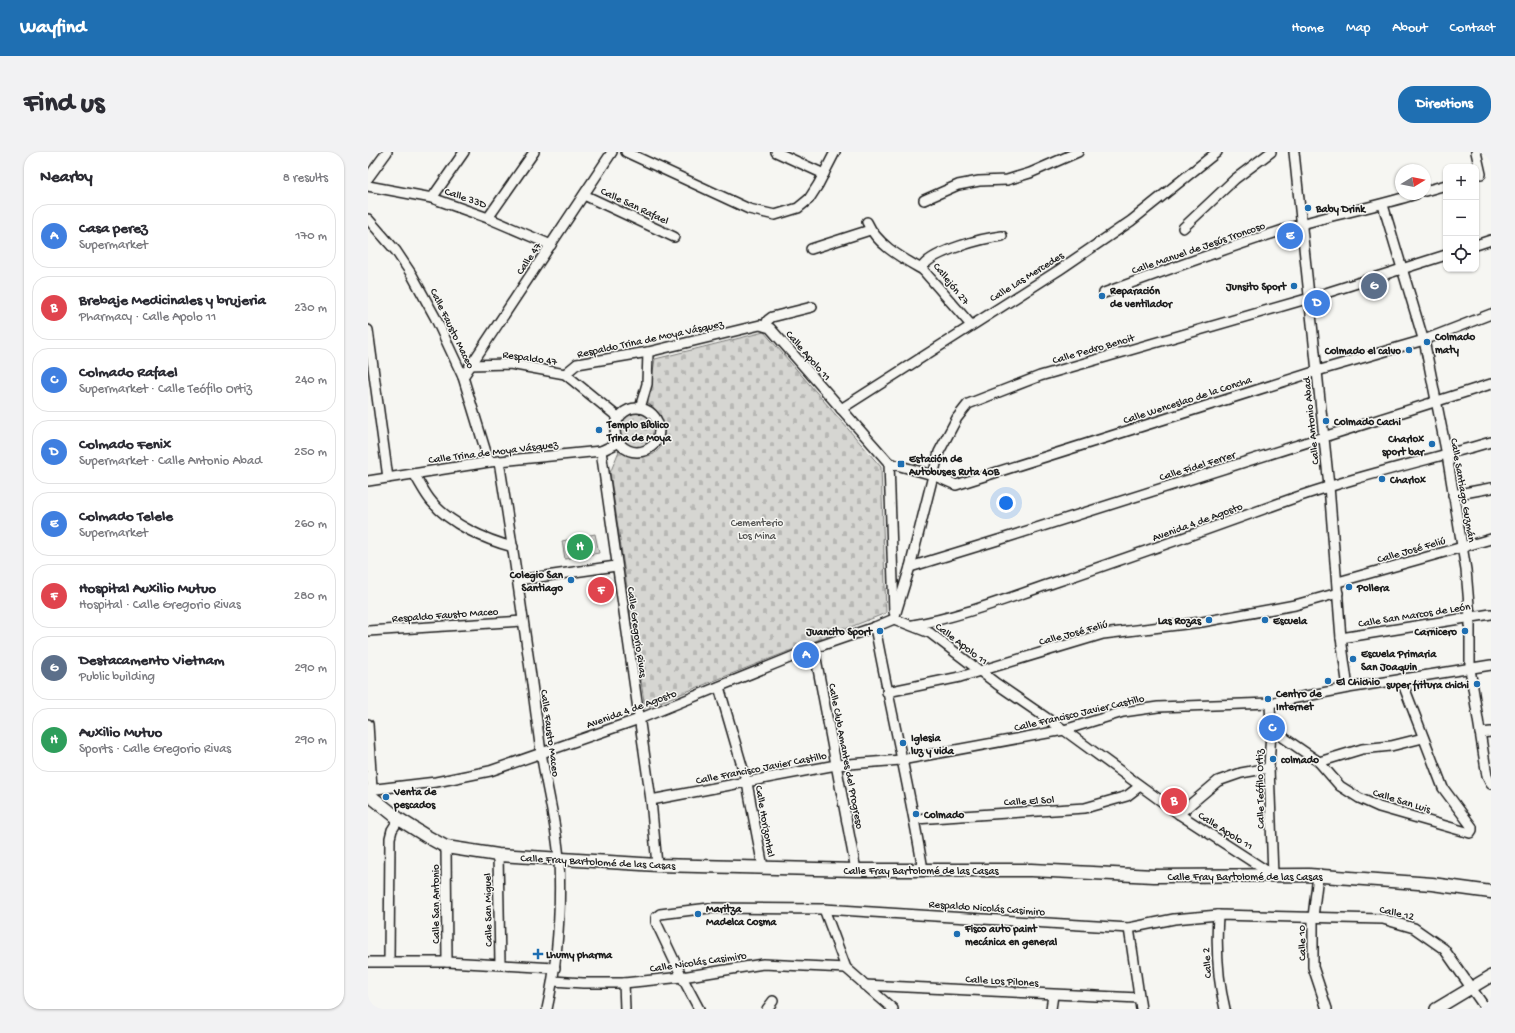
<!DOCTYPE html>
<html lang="en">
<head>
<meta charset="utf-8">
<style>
  body { margin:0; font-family:"Gochi Hand",sans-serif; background:#f2f2f3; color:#2b2b33 }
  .controls { position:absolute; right:12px; top:12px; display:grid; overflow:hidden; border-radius:8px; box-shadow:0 1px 3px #0004 }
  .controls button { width:36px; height:36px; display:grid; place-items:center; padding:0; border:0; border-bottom:1px solid #e1e1e2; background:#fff; color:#2b2b33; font:20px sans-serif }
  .compass { position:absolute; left:1027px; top:12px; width:36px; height:36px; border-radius:50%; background:#fff; box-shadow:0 1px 3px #0004; rotate:80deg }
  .you { position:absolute; left:638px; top:351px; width:14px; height:14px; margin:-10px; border:3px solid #fff; border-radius:50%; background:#1a73e8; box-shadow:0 0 0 6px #1a73e833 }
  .badge { display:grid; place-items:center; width:26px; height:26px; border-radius:50%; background:#1f6fb2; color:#fff; font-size:13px; font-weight:700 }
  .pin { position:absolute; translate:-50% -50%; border:2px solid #fff; box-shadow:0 1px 4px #0006 }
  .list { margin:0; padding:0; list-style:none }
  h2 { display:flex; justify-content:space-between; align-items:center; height:52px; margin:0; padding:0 16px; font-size:17px }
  h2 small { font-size:13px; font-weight:400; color:#7c7c81 }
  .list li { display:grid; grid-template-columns:26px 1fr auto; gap:12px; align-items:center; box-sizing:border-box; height:64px; margin:0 8px 8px; padding:0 8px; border:1px solid #e1e1e2; border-radius:16px }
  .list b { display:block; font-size:15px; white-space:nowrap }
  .list p { margin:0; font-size:13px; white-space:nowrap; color:#7c7c81 }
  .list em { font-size:13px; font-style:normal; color:#7c7c81 }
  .icon { flex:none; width:22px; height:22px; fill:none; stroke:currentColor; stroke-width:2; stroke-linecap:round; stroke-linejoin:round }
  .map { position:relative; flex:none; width:1123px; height:857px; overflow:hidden; border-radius:16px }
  header { display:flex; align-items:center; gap:24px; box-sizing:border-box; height:56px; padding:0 20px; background:#1f6fb2; color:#fff }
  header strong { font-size:19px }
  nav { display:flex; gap:22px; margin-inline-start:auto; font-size:14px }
  .intro { display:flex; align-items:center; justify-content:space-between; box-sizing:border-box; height:96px; padding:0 24px }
  h1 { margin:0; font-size:28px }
  .button { padding:10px 18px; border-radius:16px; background:#1f6fb2; color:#fff; font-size:14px; font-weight:700 }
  main { display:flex; gap:24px; padding:0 24px }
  aside { flex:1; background:#fff; border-radius:16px; box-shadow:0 1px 3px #0004 }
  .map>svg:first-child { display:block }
  .green { fill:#d6d6d2; stroke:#797977 }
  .cemetery { fill:url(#cemetery-stones); stroke:#797977 }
  .park { fill:url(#park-dots); stroke:#797977 }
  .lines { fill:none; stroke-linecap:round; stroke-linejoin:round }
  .minor-casing { stroke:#1c1c1c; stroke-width:12 }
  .tertiary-casing { stroke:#1c1c1c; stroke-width:14 }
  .secondary-casing { stroke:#1c1c1c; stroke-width:15 }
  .minor { stroke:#f6f6f2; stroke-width:9 }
  .tertiary { stroke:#f6f6f2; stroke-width:11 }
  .secondary { stroke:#f6f6f2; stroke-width:12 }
  .poi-dot { fill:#1f6fb2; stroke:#f6f6f2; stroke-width:1.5 }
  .labels { text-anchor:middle; stroke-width:3; stroke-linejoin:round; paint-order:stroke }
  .street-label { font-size:11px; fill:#1c1c1c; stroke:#f6f6f2 }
  .poi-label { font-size:11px; font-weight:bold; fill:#1c1c1c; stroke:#f6f6f2; text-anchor:start }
  .park-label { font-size:11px; fill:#545453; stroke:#f6f6f2 }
</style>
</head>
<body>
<header>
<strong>Wayfind</strong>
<nav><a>Home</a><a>Map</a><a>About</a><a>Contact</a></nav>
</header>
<div class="intro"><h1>Find us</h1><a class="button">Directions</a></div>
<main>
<aside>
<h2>Nearby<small>8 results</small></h2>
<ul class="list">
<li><span class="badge" style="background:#3f7fe0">A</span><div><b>Casa perez</b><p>Supermarket</p></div><em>170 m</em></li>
<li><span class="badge" style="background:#e0444e">B</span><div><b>Brebaje Medicinales y brujeria</b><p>Pharmacy · Calle Apolo 11</p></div><em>230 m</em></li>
<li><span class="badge" style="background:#3f7fe0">C</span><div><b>Colmado Rafael</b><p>Supermarket · Calle Teófilo Ortiz</p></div><em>240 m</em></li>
<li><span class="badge" style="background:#3f7fe0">D</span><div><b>Colmado Fenix</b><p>Supermarket · Calle Antonio Abad</p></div><em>250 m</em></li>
<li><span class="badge" style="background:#3f7fe0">E</span><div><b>Colmado Telele</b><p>Supermarket</p></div><em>260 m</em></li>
<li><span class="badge" style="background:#e0444e">F</span><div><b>Hospital Auxilio Mutuo</b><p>Hospital · Calle Gregorio Rivas</p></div><em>280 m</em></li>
<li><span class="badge" style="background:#5c6f8a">G</span><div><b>Destacamento Vietnam</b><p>Public building</p></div><em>290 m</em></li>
<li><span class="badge" style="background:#2e9e5b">H</span><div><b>Auxilio Mutuo</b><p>Sports · Calle Gregorio Rivas</p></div><em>290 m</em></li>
</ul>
</aside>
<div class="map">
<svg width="1123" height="857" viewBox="0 0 1123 857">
  <defs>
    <pattern id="cemetery-stones" width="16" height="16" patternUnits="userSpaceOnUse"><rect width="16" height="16" fill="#d6d6d2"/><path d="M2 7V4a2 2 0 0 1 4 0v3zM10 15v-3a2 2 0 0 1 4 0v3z" fill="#b7b7b4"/></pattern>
    <pattern id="park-dots" width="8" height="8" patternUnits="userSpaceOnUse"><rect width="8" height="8" fill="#d6d6d2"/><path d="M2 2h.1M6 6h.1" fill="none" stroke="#b7b7b4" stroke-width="1.8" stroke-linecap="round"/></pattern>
  </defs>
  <rect width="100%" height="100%" fill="#f6f6f2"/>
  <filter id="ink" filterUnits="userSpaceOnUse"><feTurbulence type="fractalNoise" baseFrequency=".025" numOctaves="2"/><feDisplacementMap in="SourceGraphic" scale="8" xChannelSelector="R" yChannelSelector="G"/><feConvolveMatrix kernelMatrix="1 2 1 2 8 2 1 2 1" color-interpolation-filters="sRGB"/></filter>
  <g filter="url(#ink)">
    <!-- green -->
    <polygon class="green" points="227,382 231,401 197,407 194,389"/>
    <!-- cemetery -->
    <path class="cemetery" d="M396,180l117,135 5,146 -241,95 -35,-235 9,-22c17,9 43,10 45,-16 0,-8 -1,-15 -5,-21 -3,-4 -8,-8 -11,-11l7,-44z"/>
    <!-- park -->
    <circle class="park" cx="270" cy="277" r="19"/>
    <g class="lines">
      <!-- minor casing -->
      <g class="minor-casing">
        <g id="minor">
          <polyline points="258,0 381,57 407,63 430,56 441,47 450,33 467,0"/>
          <polyline points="408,0 456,22"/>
          <polyline points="926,0 961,334 973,486 980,536"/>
          <polyline points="1108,0 1113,22"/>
          <polyline points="0,26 19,0"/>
          <polyline points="0,34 64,46 120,66 183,93"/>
          <polyline points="1057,39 1078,33"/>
          <polyline points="216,43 306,85"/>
          <polyline points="64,46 96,0"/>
          <polyline points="556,48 590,33 611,29 639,28 662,21 710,0"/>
          <polyline points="1015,53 1057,193 1079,303 1098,418 1102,465 1102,517 1119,624 1123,632"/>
          <polyline points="120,66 166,0"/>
          <polyline points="0,67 28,99 44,123 67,165 95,225 121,310"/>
          <path d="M499,70c10,23 35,36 56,48"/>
          <polyline points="815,76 867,27 903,0"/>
          <polyline points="1108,93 1123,88"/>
          <polyline points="443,97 502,78"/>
          <path d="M736,141c65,-24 131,-48 198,-69 38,-11 77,-18 114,-30"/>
          <path d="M603,173l-48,-55v-4c11,-15 60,-28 79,-30"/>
          <polyline points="397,174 400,168 404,165 444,155"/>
          <polyline points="0,178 20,326"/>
          <polyline points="102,213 142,212 197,222 251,266"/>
          <polyline points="197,222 209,212 280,200 392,173 402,176 521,311 526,460"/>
          <polyline points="95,225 244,0"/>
          <polyline points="272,256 279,232 280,200"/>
          <circle cx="269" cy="278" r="22"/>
          <polyline points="473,257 691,118 763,69 849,0"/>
          <polyline points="233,299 283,648 289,713"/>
          <path d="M131,309c15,94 29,189 41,284 5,38 16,75 19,114 2,50 -1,101 -12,150"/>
          <polyline points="521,311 565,323 588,333 949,219 1056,188 1123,162"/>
          <path d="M46,322c6,9 11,20 18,28 18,22 54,38 81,45"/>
          <polyline points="0,329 121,310 233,299 252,290"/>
          <polyline points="1085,343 1123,336"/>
          <polyline points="542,415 640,385 1123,232"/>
          <polyline points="150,428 248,414"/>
          <polyline points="970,430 1123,387"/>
          <polyline points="526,467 542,415 571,300 589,266 600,252 672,224 942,146 1078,103"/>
          <polyline points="526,467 562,481 629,532 696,578 811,662 905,723"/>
          <path d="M545,473c47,-8 92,-26 137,-41 77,-26 153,-53 230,-81 69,-25 140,-41 211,-61"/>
          <path d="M507,475c15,81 35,162 48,243"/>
          <polyline points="0,479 155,469"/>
          <polyline points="973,486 1123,462"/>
          <polyline points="446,496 488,718"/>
          <polyline points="351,535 379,631 395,715"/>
          <polyline points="519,540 592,525 735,482 834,470 927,453 970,441"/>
          <polyline points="902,551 903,577 901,616 905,723"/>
          <polyline points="0,572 4,637"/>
          <polyline points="903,577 951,610 972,634 991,646 1011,655 1102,681 1104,678 1104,675 1075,636 1033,527"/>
          <polyline points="1112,581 1123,580"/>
          <polyline points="951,610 994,597 1023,594 1055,586"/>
          <polyline points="0,638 68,630 122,619 271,567 446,496 507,475 526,467"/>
          <polyline points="283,648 468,613 533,608 696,578 755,560 790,555 902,551 980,536 1123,513"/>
          <polyline points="811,662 850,629 873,621 901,616"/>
          <polyline points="547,667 717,656 759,644 772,634"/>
          <polyline points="78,695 79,810"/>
          <polyline points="130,703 132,812"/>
          <polyline points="950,723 945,765 945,815 959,857"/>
          <polyline points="456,757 478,816 525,857"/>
          <path d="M850,763c-2,33 -1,62 7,94"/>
          <polyline points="761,776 773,857"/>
          <polyline points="21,809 22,686 24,678 31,667"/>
          <polyline points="0,810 79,810 187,816"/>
          <polyline points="185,829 215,831 256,831 314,825 395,812 478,816"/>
          <polyline points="256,831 257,857"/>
          <polyline points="496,833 771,846"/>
          <polyline points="331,857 314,825 288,770 288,765 292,762 341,756 456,757 761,776 806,767 850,763 1015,767 1046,776 1076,797 1118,857"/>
          <polyline points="399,857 405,849"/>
          <polyline points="683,857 685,843"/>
        </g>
      </g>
      <!-- tertiary casing -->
      <g class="tertiary-casing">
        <polyline id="tertiary" points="1068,857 1123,824"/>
      </g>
      <!-- secondary casing -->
      <g class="secondary-casing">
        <polyline id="secondary" points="0,642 31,667 58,684 78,695 130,703 289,713 488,718 663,718 786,724 941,723 1064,732 1123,740"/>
      </g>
      <!-- minor -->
      <use href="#minor" class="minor"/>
      <!-- tertiary -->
      <use href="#tertiary" class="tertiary"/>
      <!-- secondary -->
      <use href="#secondary" class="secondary"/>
    </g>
  </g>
  <!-- markers -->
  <g class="poi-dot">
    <circle cx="940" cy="56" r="4"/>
    <circle cx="926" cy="134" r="4"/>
    <circle cx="734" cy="144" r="4"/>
    <circle cx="1059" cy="190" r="4"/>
    <circle cx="1041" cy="198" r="4"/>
    <circle cx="958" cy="269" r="4"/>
    <circle cx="231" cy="278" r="4"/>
    <circle cx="1064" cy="292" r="4"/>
    <rect x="529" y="308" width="8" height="8" rx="2"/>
    <circle cx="1014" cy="327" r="4"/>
    <circle cx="203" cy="428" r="4"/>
    <circle cx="981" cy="435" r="4"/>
    <circle cx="841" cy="468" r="4"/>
    <circle cx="897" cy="468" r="4"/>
    <circle cx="512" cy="479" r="4"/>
    <circle cx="1097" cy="479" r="4"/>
    <circle cx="985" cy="507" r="4"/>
    <circle cx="960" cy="529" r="4"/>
    <circle cx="1109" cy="532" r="4"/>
    <circle cx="900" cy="547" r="4"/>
    <circle cx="535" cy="591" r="4"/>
    <circle cx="905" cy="607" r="4"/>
    <circle cx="18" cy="645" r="4"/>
    <circle cx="548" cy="662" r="4"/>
    <circle cx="330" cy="762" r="4"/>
    <circle cx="589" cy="782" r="4"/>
    <path d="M168 796h4v4h4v4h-4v4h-4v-4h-4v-4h4z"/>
  </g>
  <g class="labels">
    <!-- street labels -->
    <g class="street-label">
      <text transform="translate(98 45) rotate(19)" y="4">Calle 33D</text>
      <text transform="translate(267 53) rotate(25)" y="4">Calle San Rafael</text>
      <text transform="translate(830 95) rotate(-19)" y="4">Calle Manuel de Jesús Troncoso</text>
      <text transform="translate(160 106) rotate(-56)" y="4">Calle 47</text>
      <text transform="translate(658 124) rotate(-32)" y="4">Calle Las Mercedes</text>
      <text transform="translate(584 131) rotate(51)" y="4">Callejón 27</text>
      <text transform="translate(85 176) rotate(64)" y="4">Calle Fausto Maceo</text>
      <text transform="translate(282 186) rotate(-12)" y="4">Respaldo Trina de Moya Vásquez</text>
      <text transform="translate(725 196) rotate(-16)" y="4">Calle Pedro Benoit</text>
      <text transform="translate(441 203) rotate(49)" y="4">Calle Apolo 11</text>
      <text transform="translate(162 205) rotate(8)" y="4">Respaldo 47</text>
      <text transform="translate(819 247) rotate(-18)" y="4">Calle Wenceslao de la Concha</text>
      <text transform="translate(942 269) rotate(-96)" y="4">Calle Antonio Abad</text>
      <text transform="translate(125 299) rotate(-7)" y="4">Calle Trina de Moya Vásquez</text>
      <text transform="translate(829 313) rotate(-17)" y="4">Calle Fidel Ferrer</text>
      <text transform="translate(1096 338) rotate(80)" y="4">Calle Santiago Guzmán</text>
      <text transform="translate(829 369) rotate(-20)" y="4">Avenida 4 de Agosto</text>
      <text transform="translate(1043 397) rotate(-16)" y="4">Calle José Feliú</text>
      <text transform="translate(77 462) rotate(-4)" y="4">Respaldo Fausto Maceo</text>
      <text transform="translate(1046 462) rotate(-9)" y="4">Calle San Marcos de León</text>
      <text transform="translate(270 480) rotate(82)" y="4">Calle Gregorio Rivas</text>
      <text transform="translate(705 480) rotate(-15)" y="4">Calle José Feliú</text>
      <text transform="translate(594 491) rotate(37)" y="4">Calle Apolo 11</text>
      <text transform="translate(263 556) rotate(-20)" y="4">Avenida 4 de Agosto</text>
      <text transform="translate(711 560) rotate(-13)" y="4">Calle Francisco Javier Castillo</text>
      <text transform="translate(183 581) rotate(82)" y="4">Calle Fausto Maceo</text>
      <text transform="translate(479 604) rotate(79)" y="4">Calle Club Amantes del Progreso</text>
      <text transform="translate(393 615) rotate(-11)" y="4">Calle Francisco Javier Castillo</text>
      <text transform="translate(891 637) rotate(-91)" y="4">Calle Teófilo Ortiz</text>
      <text transform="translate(661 648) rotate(-3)" y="4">Calle El Sol</text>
      <text transform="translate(1034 648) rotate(17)" y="4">Calle San Luis</text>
      <text transform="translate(398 669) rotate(80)" y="4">Calle Horizontal</text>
      <text transform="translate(858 678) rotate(32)" y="4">Calle Apolo 11</text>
      <text transform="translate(230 709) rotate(3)" y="4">Calle Fray Bartolomé de las Casas</text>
      <text x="553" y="722">Calle Fray Bartolomé de las Casas</text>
      <text x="877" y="728">Calle Fray Bartolomé de las Casas</text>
      <text transform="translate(67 752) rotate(-90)" y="4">Calle San Antonio</text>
      <text transform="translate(619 755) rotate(4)" y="4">Respaldo Nicolás Casimiro</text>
      <text transform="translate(119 758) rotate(-91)" y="4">Calle San Miguel</text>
      <text transform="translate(1029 760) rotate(13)" y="4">Calle 12</text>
      <text transform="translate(933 791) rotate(-91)" y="4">Calle 10</text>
      <text transform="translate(330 809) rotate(-8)" y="4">Calle Nicolás Casimiro</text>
      <text transform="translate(838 811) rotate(-94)" y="4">Calle 2</text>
      <text transform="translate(634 828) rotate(3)" y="4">Calle Los Pilones</text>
    </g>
    <!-- poi labels -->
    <g class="poi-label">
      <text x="948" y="60">Baby Drink</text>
      <text x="918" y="138" text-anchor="end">Junsito Sport</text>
      <text x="742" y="142">Reparación<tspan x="742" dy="13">de ventilador</tspan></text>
      <text x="1067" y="188">Colmado<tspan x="1067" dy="13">maty</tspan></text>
      <text x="1033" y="202" text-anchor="end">Colmado el calvo</text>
      <text x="966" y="273">Colmado Cachi</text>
      <text x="239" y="276">Templo Bíblico<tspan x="239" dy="13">Trina de Moya</tspan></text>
      <text x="1056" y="290" text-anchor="end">Charlox<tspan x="1056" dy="13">sport bar</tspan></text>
      <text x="541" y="310">Estación de<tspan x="541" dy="13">Autobuses Ruta 40B</tspan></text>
      <text x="1022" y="331">Charlox</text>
      <text x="195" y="426" text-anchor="end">Colegio San<tspan x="195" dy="13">Santiago</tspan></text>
      <text x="989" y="439">Pollera</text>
      <text x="833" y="472" text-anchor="end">Las Rozas</text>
      <text x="905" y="472">Escuela</text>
      <text x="504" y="483" text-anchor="end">Juancito Sport</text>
      <text x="1089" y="483" text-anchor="end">Carnicero</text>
      <text x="993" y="505">Escuela Primaria<tspan x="993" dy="13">San Joaquin</tspan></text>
      <text x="968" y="533">El Chichio</text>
      <text x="1101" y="536" text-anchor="end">super fritura chichi</text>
      <text x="908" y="545">Centro de<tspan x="908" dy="13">Internet</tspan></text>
      <text x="543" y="589">Iglesia<tspan x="543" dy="13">luz y vida</tspan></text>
      <text x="913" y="611">colmado</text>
      <text x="26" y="643">Venta de<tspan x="26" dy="13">pescados</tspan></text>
      <text x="556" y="666">Colmado</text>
      <text x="338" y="760">Maritza<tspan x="338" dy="13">Madelca Cosma</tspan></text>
      <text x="597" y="780">Fisco auto paint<tspan x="597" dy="13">mecánica en general</tspan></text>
      <text x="178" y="806">Lhumy pharma</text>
    </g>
    <!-- park labels -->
    <g class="park-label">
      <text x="389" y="374">Cementerio<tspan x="389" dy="13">Los Mina</tspan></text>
    </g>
  </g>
</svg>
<div class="controls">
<button>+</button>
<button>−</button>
<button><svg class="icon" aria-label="locate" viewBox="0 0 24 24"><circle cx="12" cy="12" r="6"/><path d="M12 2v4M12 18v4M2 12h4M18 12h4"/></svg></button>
</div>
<svg class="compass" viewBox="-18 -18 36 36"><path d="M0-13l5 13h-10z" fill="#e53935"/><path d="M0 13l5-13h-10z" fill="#7c7c81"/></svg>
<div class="you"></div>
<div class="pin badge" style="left:438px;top:503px;background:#3f7fe0">A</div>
<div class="pin badge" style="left:806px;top:649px;background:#e0444e">B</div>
<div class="pin badge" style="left:904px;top:576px;background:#3f7fe0">C</div>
<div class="pin badge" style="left:949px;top:151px;background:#3f7fe0">D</div>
<div class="pin badge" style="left:922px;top:84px;background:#3f7fe0">E</div>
<div class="pin badge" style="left:233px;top:438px;background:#e0444e">F</div>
<div class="pin badge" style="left:1006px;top:134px;background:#5c6f8a">G</div>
<div class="pin badge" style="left:212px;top:395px;background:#2e9e5b">H</div>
</div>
</main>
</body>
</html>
